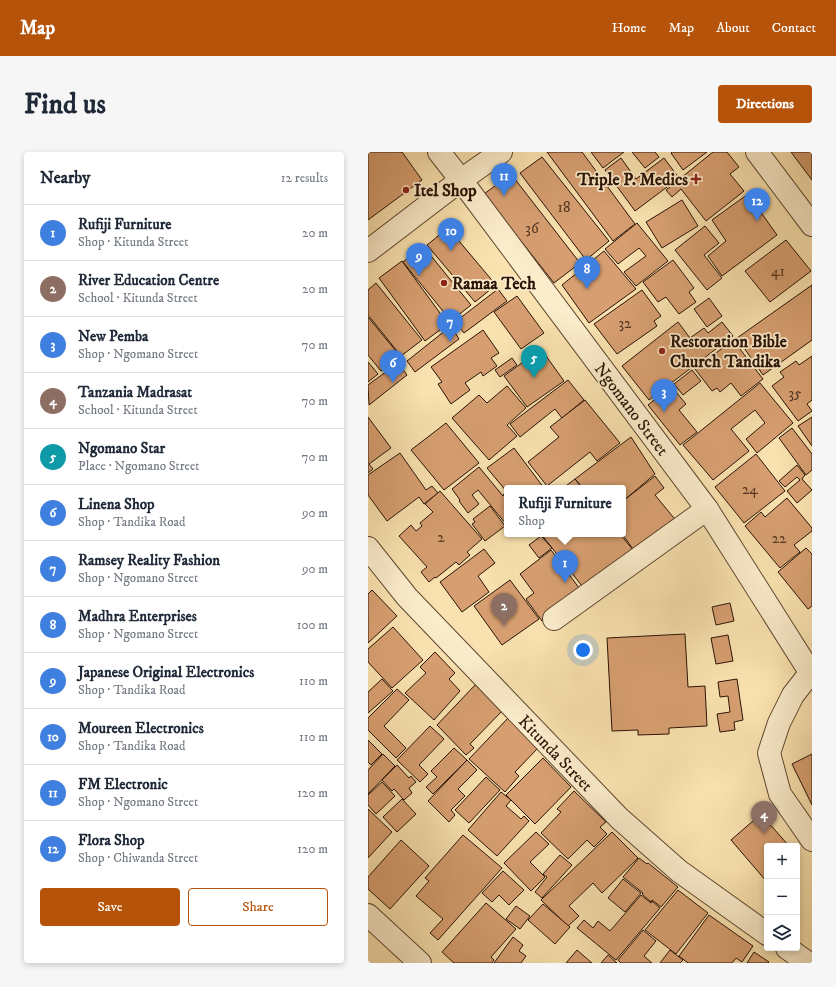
<!DOCTYPE html>
<html lang="en">
<head>
<meta charset="utf-8">
<style>
  body { margin:0; font-family:"IM FELL DW Pica",serif; background:#f6f6f7; color:#1f2937 }
  .controls { position:absolute; right:12px; bottom:12px; display:grid; overflow:hidden; border-radius:4px; box-shadow:0 2px 6px #0003 }
  .controls button { width:36px; height:36px; display:grid; place-items:center; padding:0; border:0; border-bottom:1px solid #e0e1e3; background:#fff; color:#1f2937; font:20px sans-serif }
  .you { position:absolute; left:215px; top:498px; width:14px; height:14px; margin:-10px; border:3px solid #fff; border-radius:50%; background:#1a73e8; box-shadow:0 0 0 6px #1a73e833 }
  .badge { display:grid; place-items:center; width:26px; height:26px; border-radius:50%; background:#b45309; color:#fff; font-size:13px; font-weight:700 }
  .pin { position:absolute; translate:-50% -33px; filter:drop-shadow(0 1px 2px #0008) }
  .pin::after { content:''; position:absolute; top:21px; width:14px; height:12px; background:inherit; clip-path:polygon(0 0,100% 0,50% 100%) }
  .popup { position:absolute; left:136px; top:333px; width:122px; height:52px; box-sizing:border-box; display:grid; place-content:center; border-radius:4px; background:#fff; filter:drop-shadow(0 1px 3px #0005); font-size:13px; white-space:nowrap; color:#747a83 }
  .popup b { font-size:15px; color:#1f2937 }
  .popup::after { content:''; position:absolute; left:50%; top:100%; margin-left:-8px; border:8px solid transparent; border-top-color:#fff }
  .list { margin:0; padding:0; list-style:none }
  h2 { display:flex; justify-content:space-between; align-items:center; height:52px; margin:0; padding:0 16px; font-size:17px }
  h2 small { font-size:13px; font-weight:400; color:#747a83 }
  .list li { display:grid; grid-template-columns:26px 1fr auto; gap:12px; align-items:center; box-sizing:border-box; height:56px; padding:0 16px; border-top:1px solid #e0e1e3 }
  .list b { display:block; font-size:15px; white-space:nowrap }
  .list p { margin:0; font-size:13px; white-space:nowrap; color:#747a83 }
  .list em { font-size:13px; font-style:normal; color:#747a83 }
  .actions { display:flex; gap:8px; padding:12px 16px }
  .actions a { flex:1; padding:9px 0; border:1px solid #b45309; border-radius:4px; text-align:center; font-size:14px; color:#b45309 }
  .actions .main { background:#b45309; color:#fff }
  .icon { flex:none; width:22px; height:22px; fill:none; stroke:currentColor; stroke-width:2; stroke-linecap:round; stroke-linejoin:round }
  .map { position:relative; flex:none; width:444px; height:811px; overflow:hidden; border-radius:4px }
  header { display:flex; align-items:center; gap:24px; box-sizing:border-box; height:56px; padding:0 20px; background:#b45309; color:#fff }
  header strong { font-size:19px }
  nav { display:flex; gap:22px; margin-inline-start:auto; font-size:14px }
  .intro { display:flex; align-items:center; justify-content:space-between; box-sizing:border-box; height:96px; padding:0 24px }
  h1 { margin:0; font-size:28px }
  .button { padding:10px 18px; border-radius:4px; background:#b45309; color:#fff; font-size:14px; font-weight:700 }
  main { display:flex; gap:24px; padding:0 24px }
  aside { flex:1; background:#fff; border-radius:4px; box-shadow:0 2px 6px #0003 }
  .map>svg:first-child { display:block }
  .building { fill:#d79f71; stroke:#2a1306 }
  .lines { fill:none; stroke-linecap:round; stroke-linejoin:round }
  .minor-casing { stroke:#5e4730; stroke-width:24 }
  .minor { stroke:#fbeccb; stroke-width:22 }
  .poi-dot { fill:#8f2418; stroke:#fbeccb; stroke-width:1.5 }
  .labels { text-anchor:middle; stroke-width:3.5; stroke-linejoin:round; paint-order:stroke }
  .number-label { font-size:15px; fill:#553621 }
  .poi-label { font-size:17px; font-weight:bold; fill:#2a1306; stroke:#fbeccb; text-anchor:start }
  .street-label { font-size:17px; fill:#2a1306; stroke:#fbeccb }
</style>
</head>
<body>
<header>
<strong>Map</strong>
<nav><a>Home</a><a>Map</a><a>About</a><a>Contact</a></nav>
</header>
<div class="intro"><h1>Find us</h1><a class="button">Directions</a></div>
<main>
<aside>
<h2>Nearby<small>12 results</small></h2>
<ul class="list">
<li><span class="badge" style="background:#3f7fe0">1</span><div><b>Rufiji Furniture</b><p>Shop · Kitunda Street</p></div><em>20 m</em></li>
<li><span class="badge" style="background:#8d6e63">2</span><div><b>River Education Centre</b><p>School · Kitunda Street</p></div><em>20 m</em></li>
<li><span class="badge" style="background:#3f7fe0">3</span><div><b>New Pemba</b><p>Shop · Ngomano Street</p></div><em>70 m</em></li>
<li><span class="badge" style="background:#8d6e63">4</span><div><b>Tanzania Madrasat</b><p>School · Kitunda Street</p></div><em>70 m</em></li>
<li><span class="badge" style="background:#0f9aa8">5</span><div><b>Ngomano Star</b><p>Place · Ngomano Street</p></div><em>70 m</em></li>
<li><span class="badge" style="background:#3f7fe0">6</span><div><b>Linena Shop</b><p>Shop · Tandika Road</p></div><em>90 m</em></li>
<li><span class="badge" style="background:#3f7fe0">7</span><div><b>Ramsey Reality Fashion</b><p>Shop · Ngomano Street</p></div><em>90 m</em></li>
<li><span class="badge" style="background:#3f7fe0">8</span><div><b>Madhra Enterprises</b><p>Shop · Ngomano Street</p></div><em>100 m</em></li>
<li><span class="badge" style="background:#3f7fe0">9</span><div><b>Japanese Original Electronics</b><p>Shop · Tandika Road</p></div><em>110 m</em></li>
<li><span class="badge" style="background:#3f7fe0">10</span><div><b>Moureen Electronics</b><p>Shop · Tandika Road</p></div><em>110 m</em></li>
<li><span class="badge" style="background:#3f7fe0">11</span><div><b>FM Electronic</b><p>Shop · Ngomano Street</p></div><em>120 m</em></li>
<li><span class="badge" style="background:#3f7fe0">12</span><div><b>Flora Shop</b><p>Shop · Chiwanda Street</p></div><em>120 m</em></li>
</ul>
<div class="actions"><a class="main">Save</a><a>Share</a></div>
</aside>
<div class="map">
<svg width="444" height="811" viewBox="0 0 444 811">
  <rect width="100%" height="100%" fill="#f9e2af"/>
  <filter id="stains"><feTurbulence type="fractalNoise" baseFrequency=".005" numOctaves="4"/><feColorMatrix values="0 0 0 0 .2 0 0 0 0 .09 0 0 0 0 .02 0 0 0 .5 -.17"/></filter>
  <radialGradient id="worn" r=".72"><stop offset=".6" stop-color="#630" stop-opacity="0"/><stop offset="1" stop-color="#630" stop-opacity=".3"/></radialGradient>
  <!-- building -->
  <g class="building">
    <polygon points="0,0 34,0 54,28 0,68"/>
    <polygon points="179,0 214,0 267,72 245,89"/>
    <polygon points="223,0 256,0 235,16"/>
    <polygon points="264,0 287,0 291,5 277,16"/>
    <polygon points="304,0 339,0 315,18 303,1"/>
    <polygon points="345,0 359,0 371,15 362,22 376,39 338,69 313,37 304,45 298,38"/>
    <polygon points="423,0 444,0 444,28"/>
    <polygon points="174,5 241,89 218,108 152,21"/>
    <polygon points="253,6 268,27 296,6 311,26 267,59 237,18"/>
    <polygon points="143,22 212,111 186,131 116,42"/>
    <polygon points="380,42 409,83 354,124 340,104 358,89 344,68"/>
    <polygon points="314,48 330,74 294,96 278,70"/>
    <polygon points="269,71 300,109 268,134 256,120 278,104 271,96 250,112 237,97"/>
    <polygon points="337,74 351,91 336,103 354,126 339,138 307,98"/>
    <polygon points="80,76 128,133 107,150 59,93"/>
    <polygon points="418,88 443,119 402,150 377,119"/>
    <polygon points="55,94 103,153 83,169 35,110"/>
    <polygon points="236,99 268,137 221,171 194,133"/>
    <polygon points="305,108 326,136 321,140 328,150 311,162 298,145 290,150 275,130"/>
    <polygon points="34,109 80,172 57,189 11,126"/>
    <polygon points="8,131 54,188 33,204 0,163 0,138"/>
    <polygon points="444,133 444,188 395,223 369,186"/>
    <polygon points="130,137 139,149 96,181 87,170"/>
    <polygon points="274,138 293,164 286,169 289,174 249,202 226,172"/>
    <polygon points="149,144 176,181 153,197 126,160"/>
    <polygon points="341,146 354,164 339,175 326,157"/>
    <polygon points="0,165 32,204 13,219 0,203"/>
    <polygon points="310,170 322,186 336,176 340,181 354,170 365,184 281,248 254,214"/>
    <polygon points="83,174 91,187 47,220 39,209"/>
    <polygon points="115,178 131,201 123,206 129,214 115,224 113,220 97,231 102,238 83,252 70,232 74,230 63,215"/>
    <polygon points="365,188 395,227 373,244 363,231 352,240 349,236 344,239 327,217"/>
    <polygon points="173,197 196,229 159,255 136,224"/>
    <polygon points="444,204 444,248 439,252 444,259 430,269 404,234 416,225 412,220 428,209 431,213"/>
    <polygon points="144,206 149,213 132,225 127,218"/>
    <polygon points="0,210 10,222 0,230"/>
    <polygon points="30,211 39,223 1,253 0,233"/>
    <polygon points="324,218 333,229 315,243 306,232"/>
    <polygon points="200,228 216,248 194,266 187,257 152,285 142,272"/>
    <polygon points="392,231 425,271 389,301 378,287 397,271 387,258 363,277 381,299 345,328 315,293"/>
    <polygon points="139,234 158,256 139,273 149,284 121,308 84,266 111,243 119,251"/>
    <polygon points="303,234 318,252 311,258 329,280 312,293 280,253"/>
    <polygon points="217,248 252,291 229,309 222,300 179,334 160,310 191,285 182,275"/>
    <polygon points="0,265 23,296 1,312 5,317 0,321"/>
    <polygon points="444,265 444,294 430,274"/>
    <polygon points="78,271 111,311 76,338 43,298"/>
    <polygon points="424,276 444,302 444,318 438,323 411,286"/>
    <polygon points="263,285 287,322 255,349 255,336 215,336 207,327"/>
    <polygon points="146,296 176,336 139,336 139,340 119,316"/>
    <polygon points="32,301 58,338 64,334 70,341 56,352 51,345 19,369 0,343 0,323"/>
    <polygon points="388,302 417,339 376,371 347,335"/>
    <polygon points="429,313 437,323 434,327 444,338 429,351 419,339 432,328 429,325 417,335 411,329"/>
    <polygon points="111,315 135,344 136,342 139,346 138,372 110,338 104,343 111,352 100,361 91,349 92,348 84,337"/>
    <polygon points="287,324 296,336 287,343 310,371 268,401 254,382 255,349"/>
    <polygon points="207,327 214,336 195,336"/>
    <polygon points="72,339 114,387 99,400 102,403 91,413 88,410 68,426 67,425 61,430 53,420 59,415 31,384 43,373 48,379 54,374 52,371 65,360 57,352"/>
    <polygon points="419,346 444,376 444,379 426,393 432,400 412,416 377,374 393,360 397,365"/>
    <polygon points="122,354 137,374 117,389 104,372 107,370 105,367"/>
    <polygon points="173,382 252,382 265,398 218,439"/>
    <polygon points="173,384 184,396 171,406 161,393"/>
    <polygon points="438,396 444,402 444,454 440,457 410,420"/>
    <polygon points="116,397 127,411 110,424 121,440 94,460 72,430"/>
    <polygon points="183,398 214,440 174,469 158,447 166,441 152,422"/>
    <polygon points="142,428 171,467 134,493 106,454"/>
    <polygon points="4,438 29,464 0,491 0,442"/>
    <polygon points="362,451 366,469 348,473 344,455"/>
    <polygon points="25,475 55,508 24,536 0,510 0,497"/>
    <polygon points="317,482 320,535 337,534 339,574 301,576 301,582 270,583 270,578 244,579 239,486"/>
    <polygon points="360,483 365,509 348,512 343,486"/>
    <polygon points="67,500 87,521 81,527 92,539 66,568 37,541 58,521 52,515"/>
    <polygon points="14,527 25,539 0,561 0,540"/>
    <polygon points="369,527 375,568 366,570 367,578 352,580 349,562 362,560 360,544 352,545 350,530"/>
    <polygon points="109,531 136,557 102,592 106,596 98,603 69,573"/>
    <polygon points="29,537 41,548 16,574 38,596 28,606 0,578 0,566"/>
    <polygon points="141,565 169,597 147,620 151,624 137,640 101,607"/>
    <polygon points="62,574 76,587 51,613 60,622 52,630 29,608"/>
    <polygon points="0,588 14,602 3,613 0,610"/>
    <polygon points="86,596 99,608 65,642 58,635 69,625 63,619"/>
    <polygon points="15,602 27,614 0,642 0,618"/>
    <polygon points="444,602 444,653 424,612"/>
    <polygon points="175,606 203,635 167,672 138,643"/>
    <polygon points="99,608 109,618 90,637 97,644 83,658 87,663 81,670 60,649"/>
    <polygon points="29,613 41,626 43,624 48,630 41,636 44,641 36,648 26,637 24,639 14,628"/>
    <polygon points="118,625 132,638 101,671 87,658"/>
    <polygon points="14,630 27,644 8,662 0,653 0,643"/>
    <polygon points="206,639 238,670 232,675 239,682 226,695 219,688 200,707 173,681 193,660 189,657"/>
    <polygon points="133,640 143,648 138,654 153,667 156,664 161,669 129,704 100,678"/>
    <polygon points="34,647 48,662 29,680 15,665"/>
    <polygon points="0,657 24,680 0,706"/>
    <polygon points="393,662 421,694 399,694 399,730 363,688"/>
    <polygon points="168,680 181,692 162,710 177,725 163,739 136,711"/>
    <polygon points="244,680 270,706 234,741 225,731 201,754 211,764 200,774 173,748"/>
    <polygon points="95,683 134,716 70,788 62,781 75,767 48,744 61,729 57,726"/>
    <polygon points="33,688 61,714 22,757 0,737 0,725"/>
    <polygon points="192,703 204,713 174,746 167,740 179,725 175,722"/>
    <polygon points="271,706 279,712 280,711 310,735 293,755 284,748 283,750 274,742 275,741 255,725"/>
    <polygon points="135,719 156,738 141,753 131,743 124,750 114,741"/>
    <polygon points="255,727 273,741 257,760 240,746"/>
    <polygon points="310,738 340,761 308,802 277,778"/>
    <polygon points="273,743 283,751 284,749 292,756 248,808 209,776 216,768 225,776 230,769 242,779"/>
    <polygon points="118,751 148,777 123,805 126,808 124,811 86,811 74,800"/>
    <polygon points="175,752 202,775 187,792 160,768"/>
    <polygon points="148,754 162,764 152,777 138,767"/>
    <polygon points="341,763 385,794 374,810 368,806 364,811 320,811 311,804"/>
    <polygon points="275,778 288,789 276,804 284,811 253,811 250,808"/>
    <polygon points="145,785 155,793 151,799 158,804 153,811 126,811"/>
    <polygon points="209,798 224,811 198,811"/>
    <polygon points="302,798 315,808 312,811 292,811"/>
    <polygon points="386,800 401,810 400,811 379,811"/>
    <polygon points="240,803 249,811 233,811"/>
  </g>
  <g class="lines">
    <!-- minor casing -->
    <g class="minor-casing">
      <g id="minor">
        <polyline points="71,0 93,28 339,357 444,523"/>
        <polyline points="389,0 444,73"/>
        <polyline points="0,99 93,28 133,0"/>
        <polyline points="0,396 39,445 251,666 311,719 399,782"/>
        <polyline points="186,467 339,357"/>
        <polyline points="443,520 425,543 411,571 401,601 412,642 444,688"/>
        <polyline points="0,763 52,811"/>
        <polyline points="419,796 440,811"/>
      </g>
    </g>
    <!-- minor -->
    <use href="#minor" class="minor"/>
  </g>
  <!-- markers -->
  <g class="poi-dot">
    <path d="M326 21h4v4h4v4h-4v4h-4v-4h-4v-4h4z"/>
    <circle cx="38" cy="38" r="4"/>
    <circle cx="76" cy="131" r="4"/>
    <circle cx="294" cy="199" r="4"/>
  </g>
  <g class="labels">
    <!-- number labels -->
    <g class="number-label">
      <text x="196" y="60">18</text>
      <text x="164" y="81">36</text>
      <text x="410" y="124">41</text>
      <text x="257" y="176">32</text>
      <text x="427" y="246">35</text>
      <text x="382" y="342">24</text>
      <text x="73" y="390">2</text>
      <text x="411" y="391">22</text>
    </g>
    <!-- poi labels -->
    <g class="poi-label">
      <text x="320" y="33" text-anchor="end">Triple P. Medics</text>
      <text x="46" y="44">Itel Shop</text>
      <text x="84" y="137">Ramaa Tech</text>
      <text x="302" y="195">Restoration Bible<tspan x="302" dy="20">Church Tandika</tspan></text>
    </g>
    <!-- street labels -->
    <g class="street-label">
      <text transform="translate(264 257) rotate(53)" y="6">Ngomano Street</text>
      <text transform="translate(188 601) rotate(46)" y="6">Kitunda Street</text>
    </g>
  </g>
  <rect width="100%" height="100%" filter="url(#stains)"/>
  <rect width="100%" height="100%" fill="url(#worn)"/>
</svg>
<div class="controls">
<button>+</button>
<button>−</button>
<button><svg class="icon" aria-label="layers" viewBox="0 0 24 24"><path d="M12 4l9 5-9 5-9-5zM3 14l9 5 9-5"/></svg></button>
</div>
<div class="you"></div>
<div class="pin badge" style="left:197px;top:431px;background:#3f7fe0">1</div>
<div class="popup"><b>Rufiji Furniture</b>Shop</div>
<div class="pin badge" style="left:136px;top:474px;background:#8d6e63">2</div>
<div class="pin badge" style="left:296px;top:260px;background:#3f7fe0">3</div>
<div class="pin badge" style="left:396px;top:682px;background:#8d6e63">4</div>
<div class="pin badge" style="left:166px;top:226px;background:#0f9aa8">5</div>
<div class="pin badge" style="left:25px;top:231px;background:#3f7fe0">6</div>
<div class="pin badge" style="left:82px;top:190px;background:#3f7fe0">7</div>
<div class="pin badge" style="left:219px;top:137px;background:#3f7fe0">8</div>
<div class="pin badge" style="left:51px;top:124px;background:#3f7fe0">9</div>
<div class="pin badge" style="left:83px;top:99px;background:#3f7fe0">10</div>
<div class="pin badge" style="left:136px;top:44px;background:#3f7fe0">11</div>
<div class="pin badge" style="left:389px;top:69px;background:#3f7fe0">12</div>
</div>
</main>
</body>
</html>
